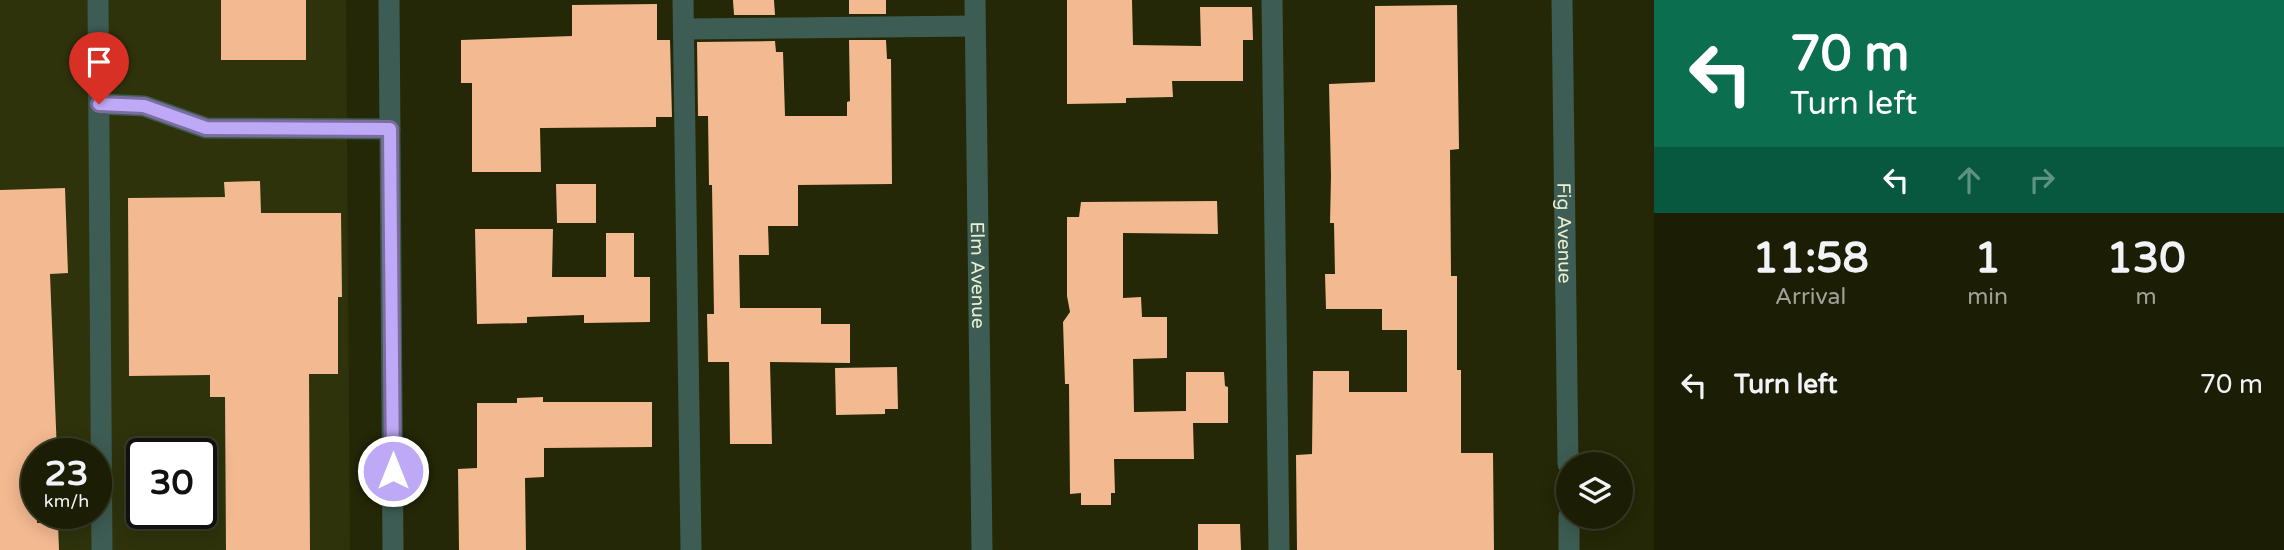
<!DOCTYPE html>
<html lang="en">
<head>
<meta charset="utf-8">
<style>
	:root { --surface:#1b1e04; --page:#24270e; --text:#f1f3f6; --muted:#a0a29a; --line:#393c26 }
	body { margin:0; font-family:"Varela Round",sans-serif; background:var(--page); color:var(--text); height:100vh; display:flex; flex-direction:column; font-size:26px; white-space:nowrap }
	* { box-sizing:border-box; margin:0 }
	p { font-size:23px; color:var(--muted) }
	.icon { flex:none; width:38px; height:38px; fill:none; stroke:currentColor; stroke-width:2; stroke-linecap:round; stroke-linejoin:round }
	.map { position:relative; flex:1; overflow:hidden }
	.panel { display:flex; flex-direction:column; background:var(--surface); width:630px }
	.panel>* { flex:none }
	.guide { background:#0b6e4f; color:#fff; overflow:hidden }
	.fabs { position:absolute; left:1556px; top:452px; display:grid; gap:14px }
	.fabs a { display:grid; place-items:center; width:77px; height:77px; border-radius:50%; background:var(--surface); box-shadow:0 4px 18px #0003,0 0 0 2px var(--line); font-size:35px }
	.speed { position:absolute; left:21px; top:438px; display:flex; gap:14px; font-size:35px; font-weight:700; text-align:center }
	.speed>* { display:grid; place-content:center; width:91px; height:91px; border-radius:50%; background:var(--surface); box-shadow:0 4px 18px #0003,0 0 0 2px var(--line); line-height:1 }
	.speed small { font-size:18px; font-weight:400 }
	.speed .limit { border:4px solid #111; border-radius:10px; background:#fff; color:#111 }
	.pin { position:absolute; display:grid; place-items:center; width:60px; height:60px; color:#fff; margin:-72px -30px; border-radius:50% 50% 50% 0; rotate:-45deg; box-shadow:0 0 7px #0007 }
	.pin .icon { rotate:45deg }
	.me { position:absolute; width:77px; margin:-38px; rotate:0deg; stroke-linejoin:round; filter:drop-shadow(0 0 5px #0008) }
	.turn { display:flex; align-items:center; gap:24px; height:147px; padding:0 21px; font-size:32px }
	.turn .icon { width:91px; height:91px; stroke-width:2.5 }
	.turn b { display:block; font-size:49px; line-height:60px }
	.lanes { display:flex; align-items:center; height:66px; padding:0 21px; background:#0003; justify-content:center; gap:35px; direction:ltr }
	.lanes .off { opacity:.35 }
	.eta { display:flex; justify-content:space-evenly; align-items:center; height:119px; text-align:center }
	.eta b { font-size:42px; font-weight:700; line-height:49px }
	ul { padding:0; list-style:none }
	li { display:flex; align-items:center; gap:21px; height:105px; padding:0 21px }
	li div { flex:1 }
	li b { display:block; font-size:26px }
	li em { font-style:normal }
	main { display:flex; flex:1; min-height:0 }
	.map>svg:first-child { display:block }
	.built { fill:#2e330c; fill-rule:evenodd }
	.building { fill:#f3b991 }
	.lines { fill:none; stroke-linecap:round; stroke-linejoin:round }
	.minor { stroke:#3d5c53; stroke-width:21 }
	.route-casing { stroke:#7b6e9f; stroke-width:18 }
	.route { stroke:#bda9f5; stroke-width:12 }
	.labels { text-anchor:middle; stroke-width:7; stroke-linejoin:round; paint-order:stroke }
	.street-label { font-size:19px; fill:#e9efcf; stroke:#242806 }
</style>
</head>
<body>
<main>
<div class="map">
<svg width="1654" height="550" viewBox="0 0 1654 550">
	<rect width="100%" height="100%" fill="#242806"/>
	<path class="built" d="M0 0H346L350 550H0ZM37 453H96V513H37ZM142 453H201V513H142Z"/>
	<g class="building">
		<rect x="221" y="0" width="85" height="60"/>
		<polygon points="733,0 774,0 775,15 734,15"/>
		<rect x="849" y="0" width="37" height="14"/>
		<polygon points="1067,0 1132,0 1133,45 1201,46 1200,7 1252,7 1253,40 1243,40 1243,81 1172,81 1173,97 1126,98 1126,103 1067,104"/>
		<polygon points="657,4 657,40 670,40 672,117 656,117 656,127 540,128 541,172 472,172 472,83 461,83 461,40 572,36 572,5"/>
		<polygon points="1457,5 1459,149 1450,150 1451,276 1457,276 1457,370 1461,370 1461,453 1493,453 1494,550 1297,550 1296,455 1312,454 1313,371 1349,371 1349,392 1407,392 1407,330 1382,330 1382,309 1326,309 1325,274 1335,274 1334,223 1330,223 1331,176 1329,84 1375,82 1375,6"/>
		<polygon points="849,40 886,40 887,59 891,59 892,184 798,185 798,226 768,226 769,255 739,255 740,308 821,308 821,324 850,324 850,363 770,362 772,444 730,444 729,362 708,362 707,314 714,314 712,185 709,185 708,116 698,116 697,42 775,41 776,52 783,52 785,116 847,116 847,102 850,101"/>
		<polygon points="260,181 261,213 341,213 342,297 338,297 338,374 309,374 310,550 226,550 225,397 210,397 210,375 129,376 128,198 225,197 224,182"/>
		<polygon points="556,184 596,184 596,223 557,223"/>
		<polygon points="65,188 68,273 50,274 57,453 37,453 37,523 58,523 59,550 0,550 0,190"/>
		<polygon points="1217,201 1218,234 1123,233 1123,298 1141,297 1142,317 1167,317 1167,358 1133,359 1134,412 1186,411 1186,372 1224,372 1225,386 1228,387 1228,423 1193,423 1194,459 1114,459 1115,493 1111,493 1111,505 1081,505 1081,493 1070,494 1069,384 1065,384 1063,322 1070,312 1067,296 1067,217 1079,217 1081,202"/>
		<polygon points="475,229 553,229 552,277 606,277 606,233 634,233 634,277 650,277 650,322 584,323 584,315 527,317 527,323 477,324"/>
		<polygon points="897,367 898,409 885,409 885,414 836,415 835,368"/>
		<polygon points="543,397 543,402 652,402 652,447 544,448 544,477 525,478 526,550 459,550 458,469 477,468 477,403 517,403 517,398"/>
		<polygon points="1198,524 1240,524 1241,550 1198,550"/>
	</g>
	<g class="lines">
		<g class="minor">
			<polyline points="98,0 102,550"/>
			<polyline points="389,0 393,550"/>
			<polyline points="683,0 691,550"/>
			<path id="s1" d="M975 0 982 550"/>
			<polyline points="1272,0 1279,550"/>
			<path id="s2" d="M1562 0 1568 464"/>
			<polyline points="684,29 975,26"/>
			<polyline points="99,104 144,106 206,128 390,129"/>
			<polyline points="1569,516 1569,550"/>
		</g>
	</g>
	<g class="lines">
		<defs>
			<polyline id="route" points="99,104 144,106 206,128 390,129 393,471"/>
		</defs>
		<use href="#route" class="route-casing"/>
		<use href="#route" class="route"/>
	</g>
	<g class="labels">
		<g class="street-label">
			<text dy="7" stroke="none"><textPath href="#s2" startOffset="233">Fig Avenue</textPath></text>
			<text dy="7" stroke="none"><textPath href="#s1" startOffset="275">Elm Avenue</textPath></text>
		</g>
	</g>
</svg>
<div class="fabs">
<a><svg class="icon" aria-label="layers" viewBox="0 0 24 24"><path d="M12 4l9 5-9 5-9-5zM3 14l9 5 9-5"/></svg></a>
</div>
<div class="speed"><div>23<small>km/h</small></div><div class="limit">30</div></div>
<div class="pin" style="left:99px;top:104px;background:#d93025"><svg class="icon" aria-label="arrive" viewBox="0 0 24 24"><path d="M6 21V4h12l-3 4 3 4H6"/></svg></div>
<svg class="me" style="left:393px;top:471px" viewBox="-20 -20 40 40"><circle r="17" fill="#bda9f5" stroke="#fff" stroke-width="3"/><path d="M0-11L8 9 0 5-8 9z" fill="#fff"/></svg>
</div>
<section class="panel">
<div class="guide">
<div class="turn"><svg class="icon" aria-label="left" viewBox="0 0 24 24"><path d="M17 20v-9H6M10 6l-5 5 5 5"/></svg><div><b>70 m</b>Turn left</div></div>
<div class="lanes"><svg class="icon" aria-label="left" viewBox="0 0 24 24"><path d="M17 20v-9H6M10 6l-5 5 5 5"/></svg><svg class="icon off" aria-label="ahead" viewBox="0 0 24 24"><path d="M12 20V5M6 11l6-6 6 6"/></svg><svg class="icon off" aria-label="right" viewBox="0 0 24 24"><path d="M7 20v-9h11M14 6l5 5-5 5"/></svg></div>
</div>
<div class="eta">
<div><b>11:58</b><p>Arrival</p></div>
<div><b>1</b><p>min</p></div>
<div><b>130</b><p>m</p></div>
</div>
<ul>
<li><svg class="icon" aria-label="left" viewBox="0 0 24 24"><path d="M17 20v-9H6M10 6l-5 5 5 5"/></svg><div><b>Turn left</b></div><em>70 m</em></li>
</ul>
</section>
</main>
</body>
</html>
